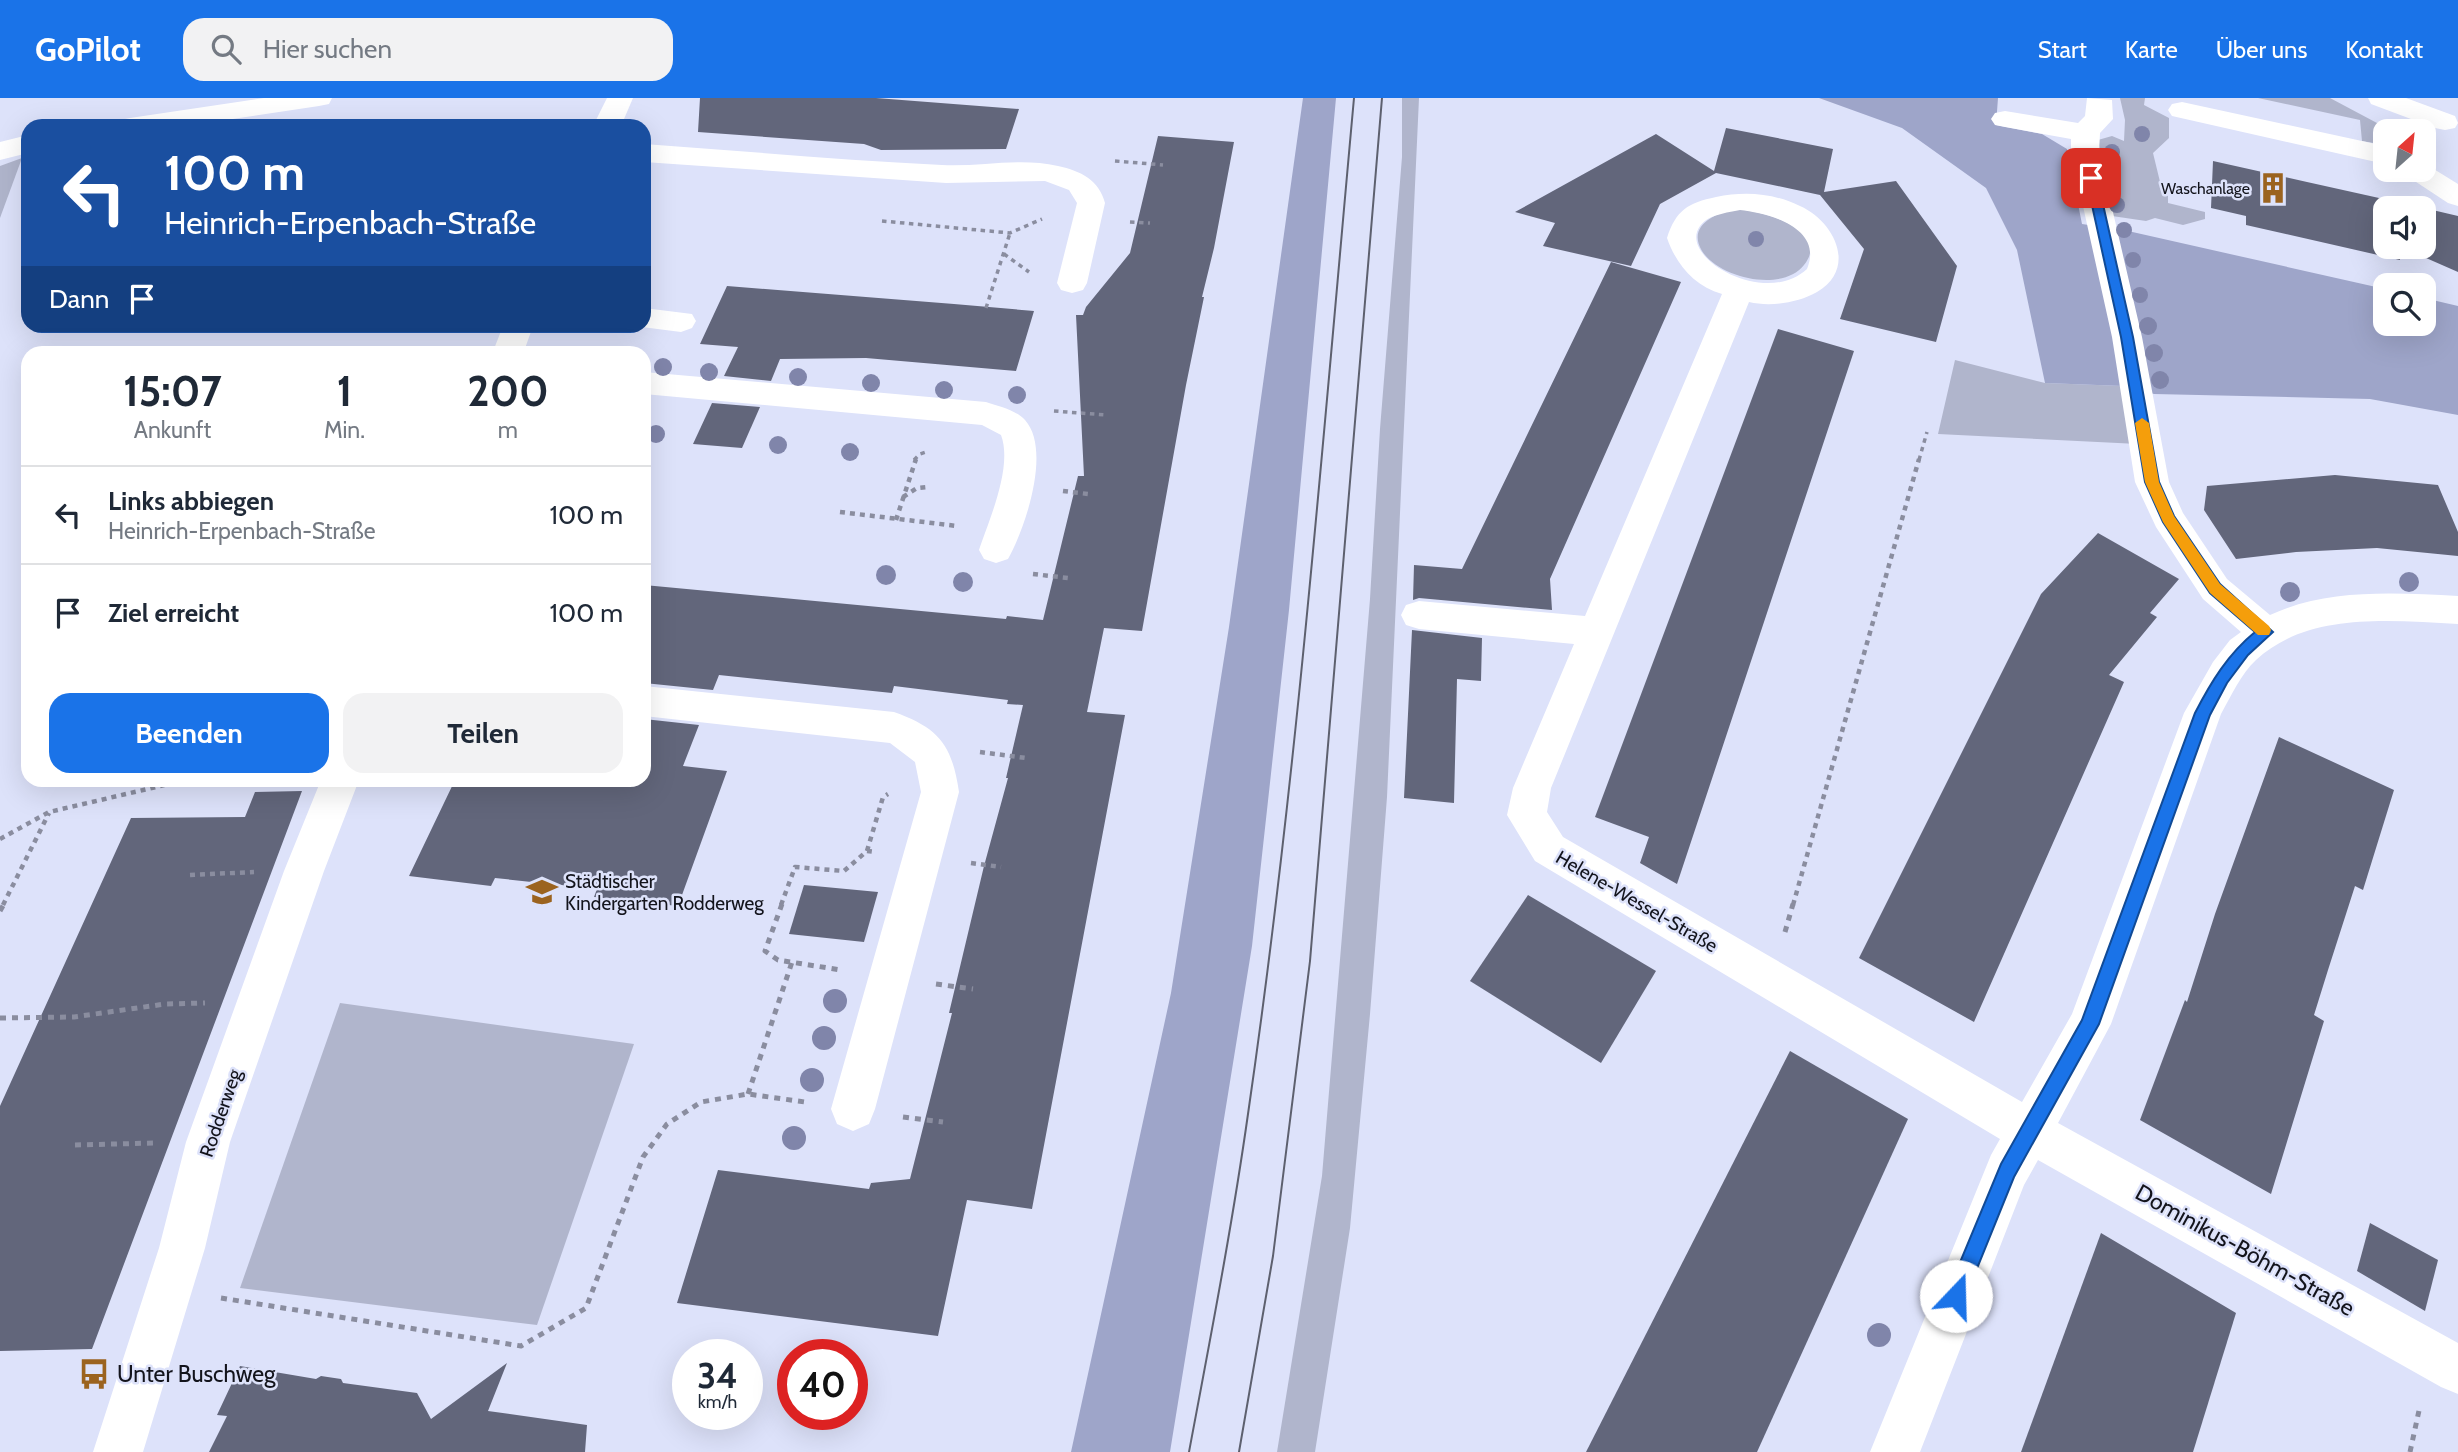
<!DOCTYPE html>
<html lang="de">
<head>
<meta charset="utf-8">
<style>
	:root { --surface:#fff; --page:#f2f2f3; --text:#1f2937; --muted:#747a83; --line:#e0e1e3; --accent:#1a73e8 }
	body { margin:0; font-family:Cabin,sans-serif; background:var(--page); color:var(--text); height:100vh; display:flex; flex-direction:column; font-size:26px; white-space:nowrap }
	* { box-sizing:border-box; margin:0 }
	p { font-size:23px; color:var(--muted) }
	.icon { flex:none; width:38px; height:38px; fill:none; stroke:currentColor; stroke-width:2; stroke-linecap:round; stroke-linejoin:round }
	.map { position:relative; flex:1; overflow:hidden }
	.drawer { position:absolute; left:21px; top:248px; width:630px; height:441px; display:flex; flex-direction:column; background:var(--surface); border-radius:21px; box-shadow:0 7px 28px #0002 }
	.drawer>* { flex:none }
	.top-card { position:absolute; left:21px; top:21px; width:630px; height:214px; border-radius:21px; box-shadow:0 7px 28px #0002; background:#1a4fa0; color:#fff; overflow:hidden }
	.needle { width:46px; rotate:27deg }
	.controls { position:absolute; left:2373px; top:21px; display:grid; gap:14px }
	.controls a { display:grid; place-items:center; width:63px; height:63px; border-radius:14px; background:var(--surface); box-shadow:0 7px 28px #0002; font-size:35px }
	.speed { position:absolute; left:672px; top:1241px; display:flex; gap:14px; font-size:35px; font-weight:700; text-align:center }
	.speed>* { display:grid; place-content:center; width:91px; height:91px; border-radius:50%; background:var(--surface); box-shadow:0 7px 28px #0002; line-height:1 }
	.speed small { font-size:18px; font-weight:400 }
	.speed .limit { border:10px solid #d22; background:#fff; color:#111 }
	.pin { position:absolute; display:grid; place-items:center; width:60px; height:60px; color:#fff; margin:-30px; border-radius:14px; box-shadow:0 4px 10px #0006 }
	.me { position:absolute; width:77px; margin:-38px; rotate:21deg; stroke-linejoin:round; filter:drop-shadow(0 0 5px #0008) }
	.turn { display:flex; align-items:center; gap:24px; height:147px; padding:0 28px; font-size:32px }
	.turn .icon { width:91px; height:91px; stroke-width:2.5 }
	.turn b { display:block; font-size:49px; line-height:60px }
	.then { display:flex; align-items:center; height:66px; padding:0 28px; background:#0003; gap:14px; font-size:26px }
	.eta { display:flex; justify-content:space-evenly; align-items:center; height:119px; text-align:center }
	.eta b { font-size:42px; font-weight:800; line-height:49px }
	.action { display:flex; gap:14px; margin-top:auto; padding:14px 28px }
	.action a { flex:1; height:80px; border-radius:21px; background:var(--accent); color:#fff; font-size:28px; font-weight:800; line-height:80px; text-align:center }
	.action a+a { background:var(--page); color:var(--text) }
	ul { padding:0; list-style:none }
	li { display:flex; align-items:center; gap:21px; height:98px; padding:0 28px; border-top:2px solid var(--line) }
	li div { flex:1 }
	li b { display:block; font-size:26px }
	li em { font-style:normal }
	header { display:flex; align-items:center; gap:42px; box-sizing:border-box; height:98px; padding:0 35px; background:var(--accent); color:#fff }
	header strong { font-size:33px }
	nav { display:flex; gap:38px; margin-inline-start:auto; font-size:24px }
	.search { width:490px; height:63px; background:var(--page); display:flex; align-items:center; gap:18px; box-sizing:border-box; padding:0 24px; border-radius:21px; color:var(--muted); font-size:26px }
	.map>svg:first-child { display:block }
	.green { fill:#b0b5cc }
	.forest { fill:#9ea5c9 }
	.building { fill:#62667b }
	.lines { fill:none; stroke-linecap:round; stroke-linejoin:round }
	.path-far2 { stroke:#8a8d9f; stroke-width:3.5; stroke-dasharray:4.5 4.5; stroke-linecap:butt }
	.path-far1 { stroke:#8a8d9f; stroke-width:4.5; stroke-dasharray:5 5; stroke-linecap:butt }
	.path { stroke:#8a8d9f; stroke-width:5; stroke-dasharray:6 6; stroke-linecap:butt }
	.minor { fill:#fff; fill-rule:evenodd }
	.tram { stroke:#5d606e; stroke-width:2 }
	.tree { fill:#8085aa }
	.route { fill:#1a73e8; stroke:#114b97; stroke-width:2 }
	.slow { fill:#f59e0b }
	.labels { text-anchor:middle; stroke-width:5; stroke-linejoin:round; paint-order:stroke }
	.far-poi-label { font-size:16px; fill:#13141c; stroke:#dde2fa; text-anchor:end }
	.poi-label { font-size:19px; fill:#13141c; stroke:#dde2fa; text-anchor:start }
	.street-label { font-size:19px; fill:#13141c; stroke:#dde2fa }
	.near-street-label { font-size:23px; fill:#13141c; stroke:#dde2fa }
	.near-poi-label { font-size:23px; fill:#13141c; stroke:#dde2fa; text-anchor:start }
</style>
</head>
<body>
<header>
<strong>GoPilot</strong>
<div class="search"><svg class="icon" aria-label="search" viewBox="0 0 24 24"><circle cx="10" cy="10" r="6"/><path d="M15 15l6 6"/></svg>Hier suchen</div>
<nav><a>Start</a><a>Karte</a><a>Über uns</a><a>Kontakt</a></nav>
</header>
<div class="map">
<svg width="2458" height="1354" viewBox="0 0 2458 1354">
	<rect width="100%" height="100%" fill="#dde2fa"/>
	<g class="green">
		<polygon points="1402,0 1419,0 1387,699 1370,916 1350,1130 1315,1354 1277,1354 1322,1078 1370,501 1380,331 1402,59"/>
		<polygon points="2120,0 2145,0 2144,7 2169,20 2169,40 2153,55 2162,92 2168,98 2168,105 2205,114 2205,121 2183,127 2155,120 2146,123 2112,118 2098,42 2112,38 2124,43 2125,22"/>
		<polygon points="2258,0 2330,0 2392,33 2385,33 2385,47 2362,43 2360,22"/>
		<polygon points="22,60 0,120 0,68"/>
		<path d="M1734 111C1757 111 1833 131 1804 167 1782 195 1719 180 1702 153 1687 128 1714 116 1734 111Z"/>
		<polygon points="1955,262 2045,285 2123,288 2138,346 1938,336"/>
		<polygon points="340,905 634,946 537,1227 240,1190"/>
	</g>
	<g class="forest">
		<polygon points="1303,0 1336,0 1289,512 1252,848 1170,1354 1071,1354 1171,895 1229,529"/>
		<polygon points="1819,0 1998,0 1996,27 2042,36 2067,51 2082,126 2128,133 2385,191 2385,226 2424,226 2424,200 2458,208 2458,317 2370,301 2154,296 2123,288 2045,285 2017,152 1986,90 1902,30"/>
	</g>
	<g class="building">
		<polygon points="700,0 876,0 1019,11 1006,51 881,52 864,46 698,34"/>
		<polygon points="1726,30 1833,51 1824,94 1896,83 1957,168 1936,244 1840,221 1864,151 1820,97 1716,75 1660,106 1631,168 1543,148 1555,125 1515,114 1656,36 1714,73"/>
		<polygon points="1158,38 1234,44 1214,150 1202,199 1204,199 1186,287 1142,533 1104,530 1087,614 1125,617 1032,1111 967,1102 938,1238 677,1205 718,1072 869,1091 871,1085 910,1081 952,915 949,915 984,768 1008,680 1006,680 1023,607 1007,606 1008,602 894,588 892,595 719,577 713,592 644,585 644,487 1006,521 1007,518 1043,522 1078,378 1084,378 1076,217 1083,217 1086,209 1130,155"/>
		<polygon points="2213,63 2307,84 2424,110 2385,110 2385,149 2399,149 2400,162 2246,127 2246,118 2211,110"/>
		<polygon points="2424,110 2458,118 2458,174 2401,149 2424,149"/>
		<polygon points="1611,164 1681,184 1550,481 1552,512 1419,500 1413,502 1414,467 1462,471"/>
		<polygon points="727,188 954,206 1034,213 1016,273 866,260 780,261 771,283 724,278 738,249 700,246"/>
		<polygon points="1778,231 1854,253 1677,786 1640,765 1649,739 1595,719"/>
		<polygon points="712,305 760,309 742,350 693,346"/>
		<polygon points="2335,377 2438,387 2458,434 2458,458 2377,450 2296,454 2236,461 2204,412 2207,388"/>
		<polygon points="2098,435 2179,481 2150,515 2157,519 2109,577 2124,584 1974,924 1859,860 2041,496"/>
		<polygon points="1412,532 1482,540 1481,583 1457,581 1454,705 1404,700"/>
		<polygon points="644,621 699,627 683,668 727,673 678,808 594,799 597,791 495,780 491,788 409,778 455,682 644,682"/>
		<polygon points="2279,639 2394,692 2363,792 2355,788 2328,872 2314,917 2324,923 2271,1096 2140,1022 2185,902 2187,904 2215,816"/>
		<polygon points="302,693 92,1251 0,1253 0,1008 131,720 245,719 255,694"/>
		<polygon points="804,787 878,794 864,844 789,836"/>
		<polygon points="1528,797 1656,873 1601,965 1470,883"/>
		<polygon points="1790,953 1908,1021 1757,1354 1586,1354"/>
		<polygon points="2370,1125 2438,1162 2425,1213 2357,1173"/>
		<polygon points="2101,1135 2236,1215 2193,1354 2021,1354"/>
		<polygon points="507,1265 488,1313 587,1327 585,1354 209,1354 227,1318 217,1317 240,1268 316,1281 321,1278 341,1281 343,1285 417,1295 431,1321"/>
	</g>
	<g class="lines">
		<g class="path-far2">
			<polyline points="1115,63 1163,67"/>
			<polyline points="882,123 1010,135 1042,121"/>
			<polyline points="1130,124 1150,125"/>
			<polyline points="1004,156 1029,174"/>
			<polyline points="986,210 1010,135"/>
			<polyline points="1054,313 1106,317"/>
			<polyline points="914,362 920,356 929,353"/>
			<polyline points="1919,362 1927,334"/>
		</g>
		<g class="path-far1">
			<polyline points="1063,393 1088,396"/>
			<polyline points="903,399 917,390 927,389"/>
			<polyline points="840,414 957,428"/>
			<polyline points="896,422 916,361"/>
			<polyline points="1033,476 1068,480"/>
			<polyline points="980,654 1026,660"/>
			<polyline points="0,741 49,714 186,682"/>
			<polyline points="867,753 883,699 888,696"/>
			<polyline points="971,765 1001,769"/>
			<polyline points="190,777 254,774"/>
			<polyline points="3,807 49,715"/>
			<polyline points="781,807 795,769 844,773 867,753 875,754"/>
			<polyline points="1793,807 1919,361"/>
		</g>
		<g class="path">
			<polyline points="782,806 765,853 778,862 841,872"/>
			<polyline points="0,813 4,806"/>
			<polyline points="1785,834 1793,806"/>
			<polyline points="936,886 973,891"/>
			<polyline points="0,920 74,919 165,906 205,905"/>
			<polyline points="748,996 792,864"/>
			<polyline points="903,1019 943,1024"/>
			<polyline points="75,1047 155,1045"/>
			<polyline points="221,1200 521,1248 586,1210 643,1059 667,1026 701,1004 748,996 805,1004"/>
			<polyline points="2410,1354 2420,1308"/>
		</g>
		<g class="minor">
			<polygon points="264,0 332,0 329,6 319,8 186,28 116,28 120,22 130,20"/>
			<polygon points="607,0 633,0 621,28 593,28"/>
			<path d="M2087 0 2112 2 2113 21 2100 35 2099 54 2142 239 2169 384 2183 415 2227 481 2270 517C2328 490 2396 495 2458 498V526C2392 523 2309 513 2256 562 2241 576 2231 598 2221 616L2111 926 2058 1025 2458 1245V1296L2441 1289 2038 1062 2024 1087 1920 1354H1870L1991 1057 2000 1041 1535 763 1507 717 1513 690 1574 546 1419 531 1406 527 1401 517 1406 507 1419 503 1585 518 1722 196C1694 188 1676 166 1667 140 1676 112 1688 105 1716 99 1745 93 1773 95 1800 108 1834 123 1858 170 1817 194 1798 205 1770 209 1749 204L1551 690 1547 714 1563 739 2022 1004 2072 916 2184 615 2213 564 2230 542 2241 534 2203 501 2156 429 2135 384 2112 239 2071 54V41L2005 29 1995 27 1991 21 1995 15 2005 13 2078 25 2085 18ZM1740 112C1769 115 1824 130 1807 171 1765 210 1677 159 1700 128 1709 116 1727 115 1740 112Z"/>
			<polygon points="2368,0 2406,0 2455,18 2458,25 2455,30 2445,32 2435,30 2371,6"/>
			<polygon points="2182,4 2385,48 2385,66 2172,18 2168,12 2172,6"/>
			<polygon points="28,37 28,55 0,62 0,44"/>
			<path d="M644 46C743 53 842 62 942 67 980 69 1020 59 1058 68 1081 73 1099 82 1105 105L1087 185 1083 192 1072 195 1061 192 1057 185 1077 105 1069 92 1045 83 946 85 644 64Z"/>
			<polygon points="2424,65 2458,86 2458,108 2448,105 2407,78 2403,72 2424,72"/>
			<polygon points="644,210 692,216 696,223 692,230 681,234 634,228 644,228"/>
			<polygon points="503,228 533,228 523,256 492,256"/>
			<path d="M644 274 986 304C998 308 1016 312 1025 322 1052 352 1025 431 1008 461L996 465 984 461 979 452C989 422 1013 369 1001 337L982 327 644 296Z"/>
			<path d="M644 588 894 614C939 630 952 647 959 694L875 1011 869 1026 853 1033 837 1026 831 1011 921 694 915 664 890 645 644 618Z"/>
			<polygon points="321,682 359,682 324,773 230,1044 205,1150 143,1354 93,1354 159,1150 186,1044 284,773"/>
		</g>
		<g class="tram">
			<path d="M1189 1354C1210 1242 1232 1129 1248 1016 1297 679 1323 339 1354 0"/>
			<polyline points="1239,1354 1273,1158 1310,863 1382,0"/>
		</g>
	</g>
	<g class="tree">
		<circle cx="2142" cy="36" r="8"/>
		<circle cx="2112" cy="54" r="8"/>
		<circle cx="2113" cy="78" r="8"/>
		<circle cx="2117" cy="107" r="8"/>
		<circle cx="2124" cy="132" r="8"/>
		<circle cx="1756" cy="141" r="8"/>
		<circle cx="2133" cy="162" r="8"/>
		<circle cx="2140" cy="197" r="8"/>
		<circle cx="2148" cy="228" r="9"/>
		<circle cx="2154" cy="255" r="9"/>
		<circle cx="663" cy="269" r="9"/>
		<circle cx="709" cy="274" r="9"/>
		<circle cx="798" cy="279" r="9"/>
		<circle cx="2160" cy="282" r="9"/>
		<circle cx="871" cy="285" r="9"/>
		<circle cx="944" cy="292" r="9"/>
		<circle cx="1017" cy="297" r="9"/>
		<circle cx="656" cy="336" r="9"/>
		<circle cx="778" cy="347" r="9"/>
		<circle cx="850" cy="354" r="9"/>
		<circle cx="886" cy="477" r="10"/>
		<circle cx="963" cy="484" r="10"/>
		<circle cx="2409" cy="484" r="10"/>
		<circle cx="2290" cy="494" r="10"/>
		<circle cx="835" cy="903" r="12"/>
		<circle cx="824" cy="940" r="12"/>
		<circle cx="812" cy="982" r="12"/>
		<circle cx="794" cy="1040" r="12"/>
		<circle cx="1879" cy="1237" r="12"/>
	</g>
	<path class="route" d="M2091 77 2097 80 2133 239 2159 384 2174 418 2220 486 2273 534 2248 557 2227 585 2210 617 2099 926 2014 1079 1963 1205 1956 1208 1949 1205 1946 1198 2001 1066 2082 922 2195 615C2211 584 2228 556 2255 534L2210 495 2163 424 2145 384 2121 239 2086 80Z"/>
	<polygon class="slow" points="2142,320 2149,325 2159,384 2174,418 2220,486 2269,528 2271,532 2269,537 2258,537 2210,495 2163,424 2145,384 2135,325"/>
	<defs>
		<symbol id="building-bare" viewBox="-9 -9 18 18"><path d="M-4-6H4V6H1V3H-1V6H-4ZM-2.5-4.3h1.7v1.8h-1.7ZM.8-4.3h1.7v1.8H.8ZM-2.5-1h1.7V.8h-1.7ZM.8-1h1.7V.8H.8Z" fill="#9b631f" stroke="#dde2fa" stroke-width="2.5" paint-order="stroke"/></symbol>
		<symbol id="school-bare" viewBox="-9 -9 18 18"><path d="M0-5L7-2L0 1L-7-2ZM-4 1L0 2.5L4 1V4Q0 6-4 4Z" fill="#9b631f" stroke="#dde2fa" stroke-width="2.5" paint-order="stroke"/></symbol>
		<symbol id="bus-bare" viewBox="-9 -9 18 18"><path d="M-5-6H5V4H4V6H2V4H-2V6H-4V4H-5ZM-3.5-4V0h7V-4ZM-3.5 1.2v1.5H-2V1.2ZM2 1.2v1.5H3.5V1.2Z" fill="#9b631f" stroke="#dde2fa" stroke-width="2.5" paint-order="stroke"/></symbol>
	</defs>
	<g fill-rule="evenodd">
		<use href="#building-bare" x="2251" y="68" width="44" height="44"/>
		<use href="#school-bare" x="520" y="772" width="44" height="44"/>
		<use href="#bus-bare" x="72" y="1254" width="44" height="44"/>
	</g>
	<g class="labels">
		<g class="far-poi-label">
			<text x="2250" y="96">Waschanlage</text>
		</g>
		<g class="poi-label">
			<text x="565" y="790">Städtischer<tspan x="565" dy="22">Kindergarten Rodderweg</tspan></text>
		</g>
		<g class="street-label">
			<text transform="translate(1637 803) rotate(30)" y="7">Helene-Wessel-Straße</text>
			<text transform="translate(220 1015) rotate(-71)" y="7">Rodderweg</text>
		</g>
		<g class="near-street-label">
			<text transform="translate(2245 1152) rotate(29)" y="8">Dominikus-Böhm-Straße</text>
		</g>
		<g class="near-poi-label">
			<text x="117" y="1284">Unter Buschweg</text>
		</g>
	</g>
</svg>
<div class="controls">
<a><svg class="needle" viewBox="-14 -14 28 28"><path d="M0-13l5 13h-10z" fill="#e53935"/><path d="M0 13l5-13h-10z" fill="#747a83"/></svg></a>
<a><svg class="icon" aria-label="sound" viewBox="0 0 24 24"><path d="M4 9h4l5-4v14l-5-4H4zM17 9q2 3 0 6"/></svg></a>
<a><svg class="icon" aria-label="search" viewBox="0 0 24 24"><circle cx="10" cy="10" r="6"/><path d="M15 15l6 6"/></svg></a>
</div>
<div class="speed"><div>34<small>km/h</small></div><div class="limit">40</div></div>
<div class="pin" style="left:2091px;top:80px;background:#d93025"><svg class="icon" aria-label="arrive" viewBox="0 0 24 24"><path d="M6 21V4h12l-3 4 3 4H6"/></svg></div>
<svg class="me" style="left:1956px;top:1198px" viewBox="-20 -20 40 40"><circle r="19" fill="#fff"/><path d="M0-13L10 11 0 6-10 11z" fill="#1a73e8"/></svg>
<div class="top-card">
<div class="turn"><svg class="icon" aria-label="left" viewBox="0 0 24 24"><path d="M17 20v-9H6M10 6l-5 5 5 5"/></svg><div><b>100 m</b>Heinrich-Erpenbach-Straße</div></div>
<div class="then">Dann<svg class="icon" aria-label="arrive" viewBox="0 0 24 24"><path d="M6 21V4h12l-3 4 3 4H6"/></svg></div>
</div>
<section class="drawer">
<div class="eta">
<div><b>15:07</b><p>Ankunft</p></div>
<div><b>1</b><p>Min.</p></div>
<div><b>200</b><p>m</p></div>
</div>
<ul>
<li><svg class="icon" aria-label="left" viewBox="0 0 24 24"><path d="M17 20v-9H6M10 6l-5 5 5 5"/></svg><div><b>Links abbiegen</b><p>Heinrich-Erpenbach-Straße</p></div><em>100 m</em></li>
<li><svg class="icon" aria-label="arrive" viewBox="0 0 24 24"><path d="M6 21V4h12l-3 4 3 4H6"/></svg><div><b>Ziel erreicht</b></div><em>100 m</em></li>
</ul>
<div class="action"><a>Beenden</a><a>Teilen</a></div>
</section>
</div>
</body>
</html>
